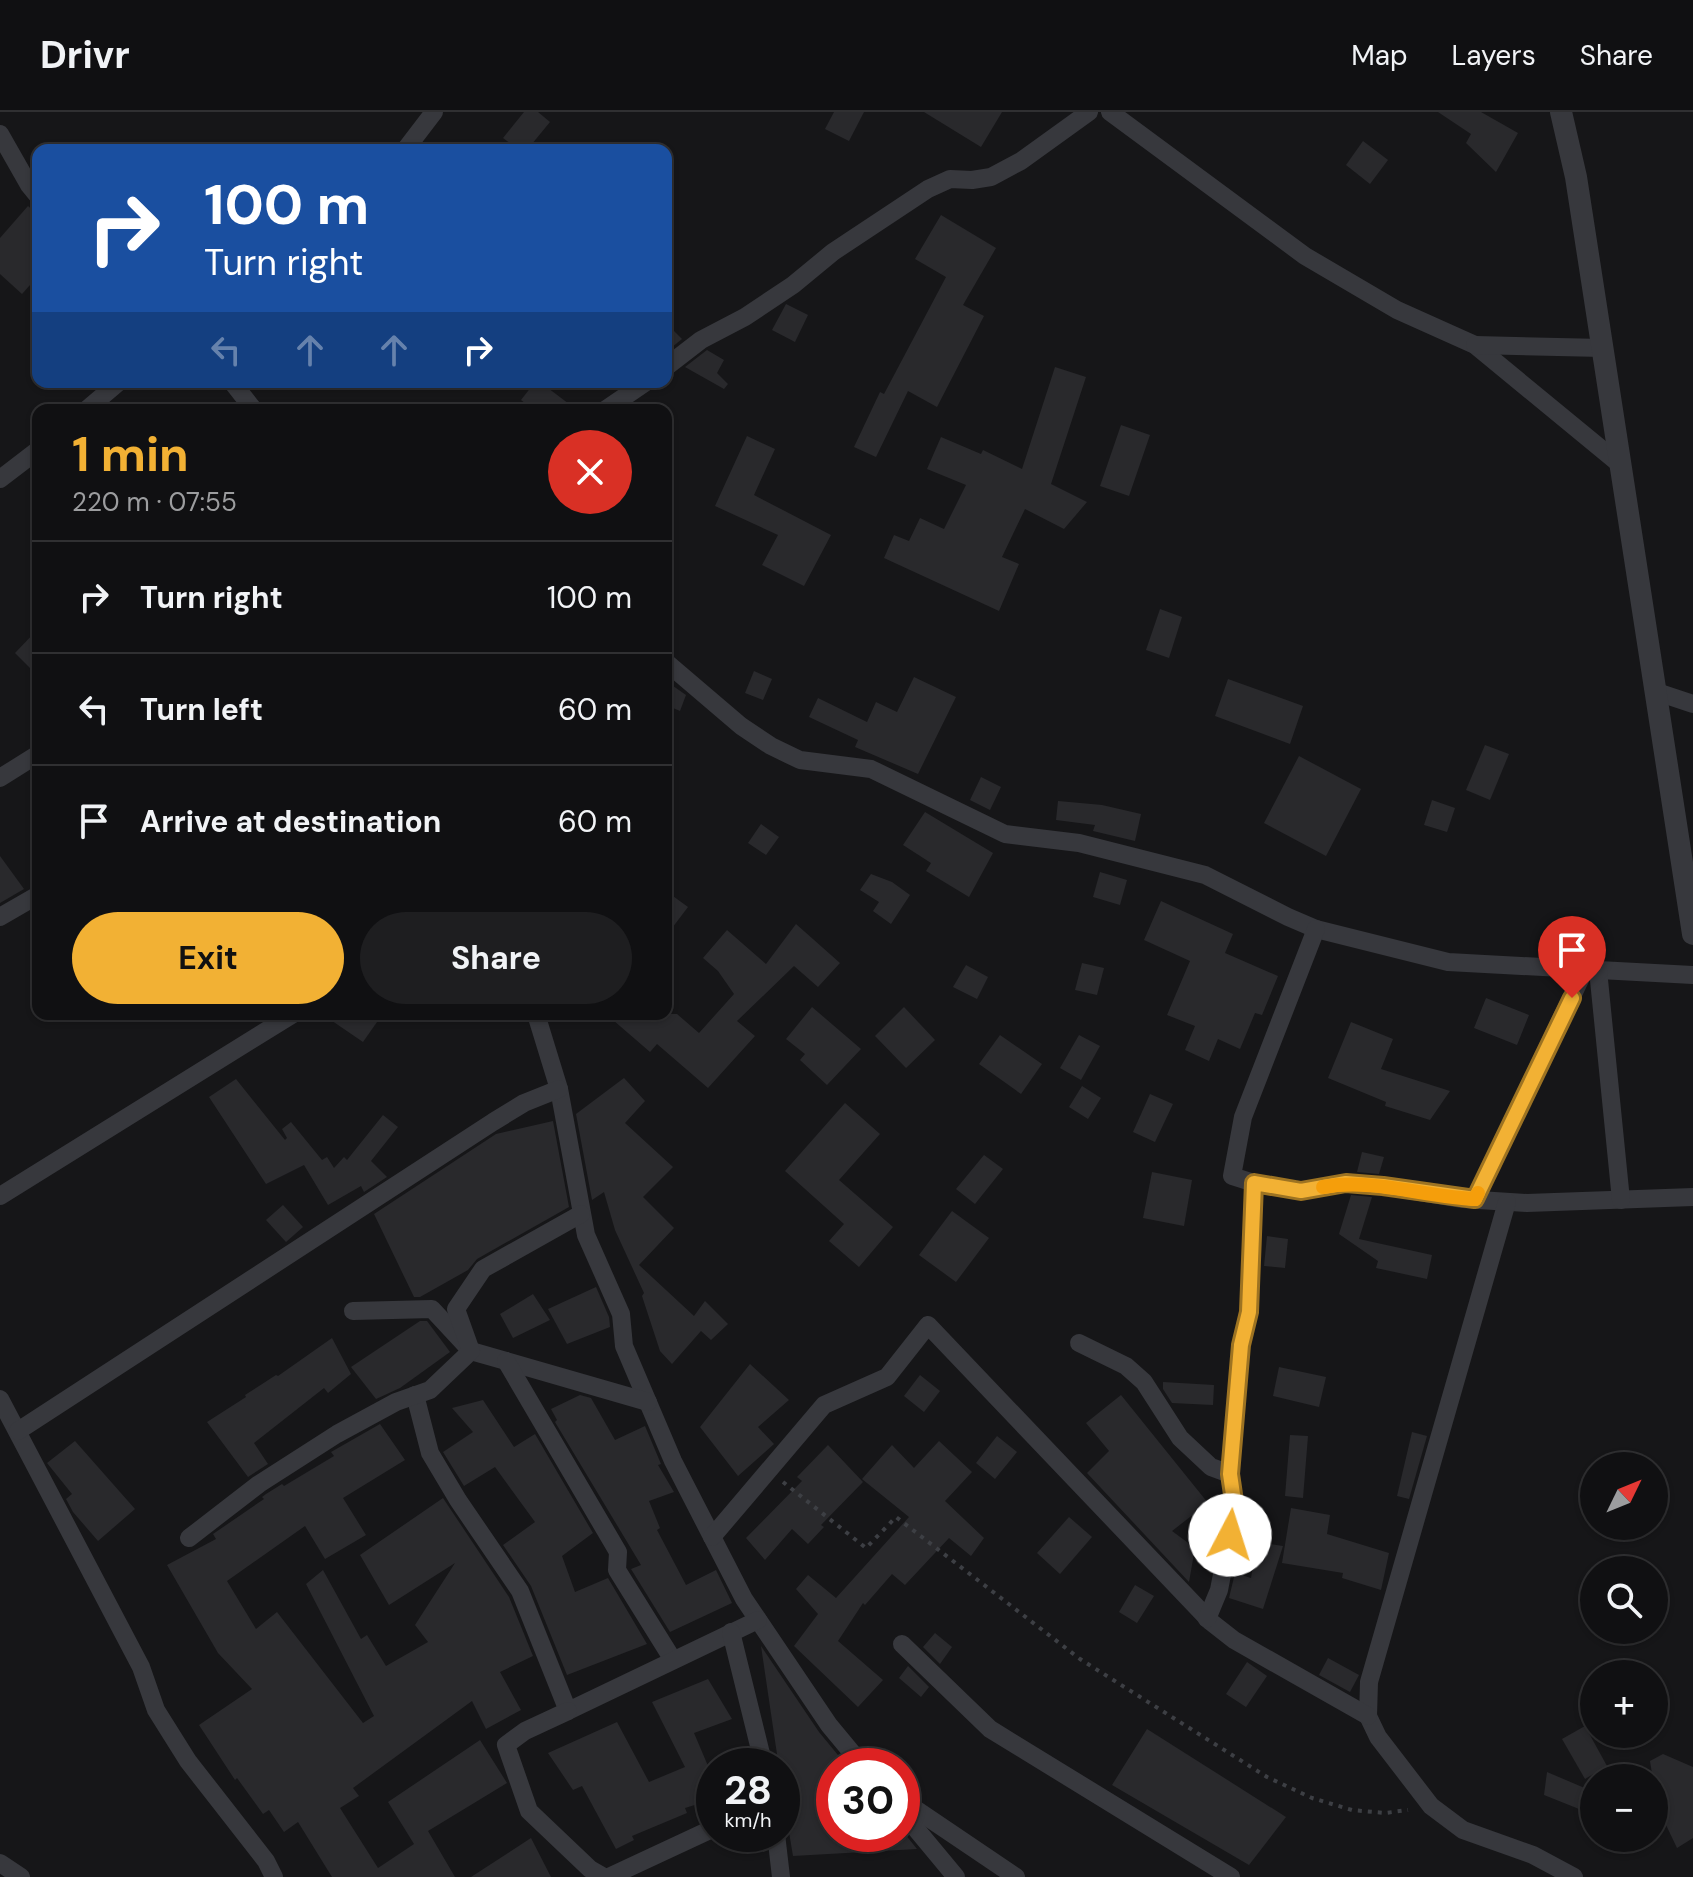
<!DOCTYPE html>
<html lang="en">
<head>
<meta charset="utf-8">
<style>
	:root { --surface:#101012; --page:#1e1e20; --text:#f1f3f6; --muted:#9c9d9f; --line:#303032; --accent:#f2b134 }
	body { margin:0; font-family:"DM Sans",sans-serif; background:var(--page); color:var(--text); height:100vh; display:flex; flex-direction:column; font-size:30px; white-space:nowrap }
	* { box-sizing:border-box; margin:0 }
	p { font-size:26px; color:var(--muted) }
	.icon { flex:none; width:44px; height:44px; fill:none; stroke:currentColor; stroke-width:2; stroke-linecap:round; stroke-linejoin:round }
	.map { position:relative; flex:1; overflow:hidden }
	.sheet { position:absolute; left:32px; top:292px; width:640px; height:616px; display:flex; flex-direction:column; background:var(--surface); border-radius:16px; box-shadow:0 2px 6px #0004,0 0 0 2px var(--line) }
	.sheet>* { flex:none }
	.guide { position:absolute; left:32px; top:32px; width:640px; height:244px; border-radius:16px; box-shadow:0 2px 6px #0004,0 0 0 2px var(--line); background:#1a4fa0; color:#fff; overflow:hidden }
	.needle { width:52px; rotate:47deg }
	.buttons { position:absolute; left:1580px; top:1340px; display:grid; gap:16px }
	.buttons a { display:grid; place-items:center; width:88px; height:88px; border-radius:50%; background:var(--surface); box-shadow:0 2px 6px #0004,0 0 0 2px var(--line); font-size:40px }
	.speed { position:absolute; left:696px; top:1636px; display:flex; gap:16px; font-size:40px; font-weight:700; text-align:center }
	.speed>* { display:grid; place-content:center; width:104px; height:104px; border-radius:50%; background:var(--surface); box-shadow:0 2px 6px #0004,0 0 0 2px var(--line); line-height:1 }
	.speed small { font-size:20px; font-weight:400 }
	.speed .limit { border:12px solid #d22; background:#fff; color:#111 }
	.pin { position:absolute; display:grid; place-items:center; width:68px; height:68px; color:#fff; margin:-82px -34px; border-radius:50% 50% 50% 0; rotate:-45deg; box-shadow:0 0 8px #0007 }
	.pin .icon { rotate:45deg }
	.me { position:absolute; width:88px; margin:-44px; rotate:5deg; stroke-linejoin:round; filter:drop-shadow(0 0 6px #0008) }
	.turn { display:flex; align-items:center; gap:28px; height:168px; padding:0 40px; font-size:36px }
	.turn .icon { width:104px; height:104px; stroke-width:2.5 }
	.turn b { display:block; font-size:56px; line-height:68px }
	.lanes { display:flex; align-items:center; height:76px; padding:0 40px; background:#0003; justify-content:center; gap:40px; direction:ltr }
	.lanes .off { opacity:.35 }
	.round { display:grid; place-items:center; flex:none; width:84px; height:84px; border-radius:42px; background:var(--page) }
	.headline { display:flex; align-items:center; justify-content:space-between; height:136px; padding:0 40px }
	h1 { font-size:48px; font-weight:700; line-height:60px; color:var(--accent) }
	.primary-button { display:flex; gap:16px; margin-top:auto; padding:16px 40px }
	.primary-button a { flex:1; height:92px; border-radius:48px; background:var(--accent); color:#111; font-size:32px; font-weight:700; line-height:92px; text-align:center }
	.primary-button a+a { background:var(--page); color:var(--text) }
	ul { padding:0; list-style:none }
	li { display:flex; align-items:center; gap:24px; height:112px; padding:0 40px; border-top:2px solid var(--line) }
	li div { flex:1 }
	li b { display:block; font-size:30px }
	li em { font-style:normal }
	header { display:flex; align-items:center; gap:48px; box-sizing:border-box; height:112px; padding:0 40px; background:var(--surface); border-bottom:2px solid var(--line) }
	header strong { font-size:38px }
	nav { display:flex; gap:44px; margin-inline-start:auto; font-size:28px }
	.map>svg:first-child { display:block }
	.building { fill:#29292c }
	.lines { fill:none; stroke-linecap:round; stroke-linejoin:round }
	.path { stroke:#3d3f44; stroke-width:4; stroke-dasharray:4 6; stroke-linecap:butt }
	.minor { stroke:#37383d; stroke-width:18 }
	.tertiary { stroke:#37383d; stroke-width:22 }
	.route-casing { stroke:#9d7322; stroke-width:20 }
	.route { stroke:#f2b134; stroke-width:14 }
	.slow { stroke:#f59e0b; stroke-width:14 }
</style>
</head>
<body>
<header>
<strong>Drivr</strong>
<nav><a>Map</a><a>Layers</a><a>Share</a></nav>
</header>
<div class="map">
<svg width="1693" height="1765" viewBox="0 0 1693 1765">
	<rect width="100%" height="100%" fill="#161618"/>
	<g class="building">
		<polygon points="524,0 538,0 550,10 527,38 519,38 503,26"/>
		<polygon points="834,0 864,0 849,29 825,17"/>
		<polygon points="924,0 1002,0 981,35"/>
		<polygon points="1438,0 1481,0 1518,21 1496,60 1466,31 1471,22"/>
		<polygon points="1363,29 1388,48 1370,72 1346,53"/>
		<polygon points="28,94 38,103 38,164 22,182 0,162 0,126"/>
		<polygon points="941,103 996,136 963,193 984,204 937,295 908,279 876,345 854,335 880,280 884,282 946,165 915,147"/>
		<polygon points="786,192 808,203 795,230 772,218"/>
		<polygon points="666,211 682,227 666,240"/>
		<polygon points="707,238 724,248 717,261 728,272 724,277 685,255"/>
		<polygon points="1055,255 1086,265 1051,372 1087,390 1064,417 1025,397 1002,445 1019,452 999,499 884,446 894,423 909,429 920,406 944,417 966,373 927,357 941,325 981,342 983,338 1022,357"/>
		<polygon points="535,270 540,270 577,298 534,298 521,288"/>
		<polygon points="1121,313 1150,323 1129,384 1100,374"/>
		<polygon points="747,324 775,337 754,383 831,423 804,474 762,453 778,423 715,394"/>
		<polygon points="1160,497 1182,505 1169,546 1146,538"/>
		<polygon points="38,517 38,564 15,541"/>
		<polygon points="754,559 772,567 763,588 745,581"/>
		<polygon points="914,565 956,585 918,662 855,635 858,628 809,605 818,586 867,610 876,590 897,600"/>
		<polygon points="1228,567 1303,594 1290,632 1215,604"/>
		<polygon points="666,569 686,583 680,599 666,593"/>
		<polygon points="1485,633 1509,642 1490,688 1466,678"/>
		<polygon points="1299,644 1361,677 1326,744 1264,711"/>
		<polygon points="981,665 1001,675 990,698 970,688"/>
		<polygon points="1432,688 1455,696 1447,720 1424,713"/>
		<polygon points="1058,689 1102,693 1141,702 1135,729 1093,719 1095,713 1056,708"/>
		<polygon points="925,700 993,741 969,785 926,759 931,751 903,733"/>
		<polygon points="761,712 779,725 766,743 748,731"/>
		<polygon points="0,744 24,777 0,791"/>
		<polygon points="1100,760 1127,768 1120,793 1093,785"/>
		<polygon points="871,762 892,770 910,783 891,812 873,799 879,790 860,778"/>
		<polygon points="666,779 688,795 666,824"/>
		<polygon points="1161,789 1233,822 1225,841 1278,864 1262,903 1255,901 1240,937 1218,927 1209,949 1185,938 1195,914 1167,903 1190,849 1144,828"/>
		<polygon points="796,812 840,851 818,875 794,854 737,909 755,924 708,976 657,932 650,940 606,902 677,902 699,921 734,882 718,859 703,846 727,818 766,852"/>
		<polygon points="1082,851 1104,856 1097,883 1075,878"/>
		<polygon points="966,853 988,865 977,887 953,875"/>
		<polygon points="1486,886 1529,903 1517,933 1474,916"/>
		<polygon points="812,895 861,937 827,973 800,948 805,942 786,927"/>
		<polygon points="904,895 935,928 906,956 875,924"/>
		<polygon points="322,902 365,902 377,910 363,930"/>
		<polygon points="1351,910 1393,927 1381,957 1450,979 1430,1008 1385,994 1386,990 1328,966"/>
		<polygon points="1000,923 1042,952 1021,982 979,952"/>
		<polygon points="1079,923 1100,934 1081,968 1060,956"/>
		<polygon points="624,966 645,989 625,1011 673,1055 643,1085 674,1116 639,1153 694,1204 705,1189 728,1212 711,1228 701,1219 672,1252 660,1239 642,1184 644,1181 615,1118 604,1080 592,1088 576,1002"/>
		<polygon points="236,967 285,1028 287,1026 282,1017 291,1010 322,1048 327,1045 334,1056 344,1045 347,1048 383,1003 398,1015 371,1049 387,1065 364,1080 361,1074 328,1093 304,1053 266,1072 209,985"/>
		<polygon points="1082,974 1101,986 1088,1007 1069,995"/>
		<polygon points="1150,982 1173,992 1155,1030 1133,1020"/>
		<polygon points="845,991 880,1022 839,1068 893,1115 859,1155 829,1129 844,1112 785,1059"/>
		<polygon points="553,1009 569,1095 477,1147 468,1158 420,1185 414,1185 374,1102 496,1022"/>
		<polygon points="1362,1040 1384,1045 1379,1062 1357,1060"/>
		<polygon points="984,1043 1003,1057 975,1092 956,1077"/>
		<polygon points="1152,1060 1192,1068 1184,1114 1143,1106"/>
		<polygon points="1351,1083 1372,1085 1359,1127 1432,1143 1427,1167 1376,1156 1378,1149 1339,1122"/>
		<polygon points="283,1093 303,1115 286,1130 266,1108"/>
		<polygon points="952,1099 989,1126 956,1170 919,1143"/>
		<polygon points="1267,1124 1288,1127 1285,1156 1264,1154"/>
		<polygon points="596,1175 609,1205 610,1215 567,1232 548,1197"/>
		<polygon points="533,1182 550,1208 513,1226 500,1202"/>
		<polygon points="420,1209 427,1209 450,1240 400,1276 376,1287 351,1255"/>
		<polygon points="332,1226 351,1262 328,1281 324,1276 254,1331 268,1352 248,1365 207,1310 246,1285 245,1283 276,1263 278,1264"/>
		<polygon points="750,1252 789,1288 758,1315 774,1332 738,1364 700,1315"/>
		<polygon points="1279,1255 1326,1265 1319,1295 1273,1284"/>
		<polygon points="920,1263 940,1279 924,1300 904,1284"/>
		<polygon points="1163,1270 1214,1273 1213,1293 1172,1291 1163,1277"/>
		<polygon points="580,1283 591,1286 615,1328 645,1314 661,1352 658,1353 674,1380 649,1389 660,1416 657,1418 686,1473 716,1458 732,1491 670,1520 631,1457 641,1453 555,1310 557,1308 551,1297"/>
		<polygon points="1121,1283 1208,1391 1172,1419 1195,1436 1189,1470 1087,1361 1109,1339 1086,1311"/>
		<polygon points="483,1288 514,1335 535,1322 593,1421 562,1444 575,1480 608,1466 647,1532 567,1563 531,1474 503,1433 535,1410 495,1355 464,1374 443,1340 473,1320 452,1296"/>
		<polygon points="380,1312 405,1348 343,1386 366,1423 325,1447 305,1414 227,1469 256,1517 277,1500 363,1611 374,1604 306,1472 323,1458 361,1527 367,1523 386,1554 428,1530 415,1513 455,1451 389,1493 360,1443 443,1386 509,1485 533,1544 500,1560 521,1598 486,1617 472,1589 353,1676 359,1684 340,1696 378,1756 414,1732 388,1690 480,1628 507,1671 428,1719 455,1765 332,1765 298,1710 284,1720 269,1698 263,1702 237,1666 235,1668 199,1613 252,1577 218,1541 167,1453 216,1427 213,1422 264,1387 262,1385 266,1382 282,1372 284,1374 334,1344 331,1340"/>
		<polygon points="1412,1320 1427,1324 1409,1387 1397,1384"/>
		<polygon points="1290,1323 1308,1324 1303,1386 1285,1384"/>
		<polygon points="997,1324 1017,1340 995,1367 976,1351"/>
		<polygon points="75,1329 135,1397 98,1429 73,1400 66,1387 72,1382 47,1351"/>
		<polygon points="939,1329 972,1360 945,1389 984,1426 971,1444 949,1426 905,1473 892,1462 865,1493 863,1491 838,1529 883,1568 858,1595 794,1534 818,1502 796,1477 808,1463 836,1486 909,1405 862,1367 892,1333 914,1356"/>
		<polygon points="828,1333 863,1370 821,1413 824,1415 808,1432 792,1417 765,1448 746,1426 802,1369 797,1365"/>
		<polygon points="1291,1396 1330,1403 1327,1422 1389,1441 1381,1478 1342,1466 1343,1461 1282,1451"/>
		<polygon points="1069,1405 1092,1425 1060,1462 1037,1441"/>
		<polygon points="1257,1430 1283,1434 1263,1497 1229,1486 1235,1461 1251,1466"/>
		<polygon points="1135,1473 1154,1484 1137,1511 1119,1500"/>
		<polygon points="935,1521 952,1535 940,1552 923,1535"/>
		<polygon points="761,1534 819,1620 847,1654 834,1654 834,1722 905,1722 917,1737 793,1744 782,1678 782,1648 778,1649"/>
		<polygon points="1328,1546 1359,1563 1350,1580 1319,1563"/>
		<polygon points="1247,1550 1267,1564 1246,1595 1226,1582"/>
		<polygon points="908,1554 929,1575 921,1585 899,1566"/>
		<polygon points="708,1567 732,1607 694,1621 714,1668 714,1687 685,1696 687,1701 632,1724 634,1728 616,1737 582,1674 573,1678 548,1641 617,1610 649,1670 685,1655 652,1590"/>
		<polygon points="1585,1614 1607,1654 1585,1667 1562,1627"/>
		<polygon points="1147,1617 1286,1705 1249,1753 1112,1673"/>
		<polygon points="1663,1642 1693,1655 1693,1726 1677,1736 1657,1694 1650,1649"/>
		<polygon points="1547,1660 1587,1677 1579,1697 1544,1683"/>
		<polygon points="531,1726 551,1765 471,1765"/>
	</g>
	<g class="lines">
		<polyline class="path" points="783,1370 866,1436 896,1405 1080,1547 1267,1665 1312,1686 1352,1698 1385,1701 1408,1698"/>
		<g class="minor">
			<polyline points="1110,0 1305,144 1397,198 1475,233 1622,354"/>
			<polyline points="0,22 29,73 38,84"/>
			<polyline points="405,38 434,0"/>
			<polyline points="1475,233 1603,236"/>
			<polyline points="666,255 701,228 745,205 793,173 833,140 928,77 950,67 972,68 991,65 1021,49 1089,0"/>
			<polyline points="232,270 254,298"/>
			<polyline points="86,298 119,270"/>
			<polyline points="605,298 646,270"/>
			<polyline points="0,367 38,338"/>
			<polyline points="666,550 741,614 771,634 800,648 871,657 1005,722 1079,731 1205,763 1288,805 1316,817 1448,850 1693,863"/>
			<polyline points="1657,580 1693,592"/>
			<polyline points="0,666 38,642"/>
			<polyline points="0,805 38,783"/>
			<polyline points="1316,817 1243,1005 1232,1064 1254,1071 1301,1079 1346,1071 1383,1074 1463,1087 1527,1091 1693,1085"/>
			<polyline points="1598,858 1621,1088"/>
			<polyline points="536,902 559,977 586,1123 621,1202 624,1234 673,1349 744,1487 829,1613 863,1654"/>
			<polyline points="0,1084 293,902"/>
			<polyline points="1475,1087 1585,857"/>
			<polyline points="1507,1090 1369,1570 1368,1604 1378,1625 1431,1694 1463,1718 1533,1743 1574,1765"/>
			<polyline points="353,1199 432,1197 471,1239 648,1290"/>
			<polyline points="1079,1231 1126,1254 1144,1270 1180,1326 1211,1355 1230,1362"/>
			<polyline points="506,1249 618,1440 617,1458 673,1548"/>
			<polyline points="415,1283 430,1341 458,1388 520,1479 568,1599 758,1508"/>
			<polyline points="0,1287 141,1555 156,1598 188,1649 266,1749 274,1765"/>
			<polyline points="18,1319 493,1010 524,991 559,977"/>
			<polyline points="712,1425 824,1293 887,1265 928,1213 1211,1510 1234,1528 1368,1604"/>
			<polyline points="189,1426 259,1372 337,1322 396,1290 430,1278 471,1239 456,1197 483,1157 581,1102"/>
			<polyline points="1207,1507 1219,1478 1235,1396 1230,1362 1241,1233 1249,1200 1254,1071"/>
			<polyline points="731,1520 764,1654"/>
			<polyline points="902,1532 990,1617 1231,1765"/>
			<polyline points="568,1599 525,1619 506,1633 529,1699 590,1757 604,1765"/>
			<polyline points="902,1688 1016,1765"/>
			<polyline points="902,1700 956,1765"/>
			<polyline points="776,1722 781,1765"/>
			<polyline points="0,1751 21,1765"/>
			<polyline points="609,1765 714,1716"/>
		</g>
		<polyline class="tertiary" points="1561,0 1576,65 1693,822"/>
	</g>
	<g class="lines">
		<defs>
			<polyline id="route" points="1230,1423 1235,1396 1230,1362 1241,1233 1249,1200 1254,1071 1301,1079 1346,1071 1383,1074 1475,1087 1572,886"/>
		</defs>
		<use href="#route" class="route-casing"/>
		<use href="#route" class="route"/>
		<path class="slow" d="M1323 1075C1375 1066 1424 1085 1475 1087L1478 1081"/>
	</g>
</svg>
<div class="buttons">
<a><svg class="needle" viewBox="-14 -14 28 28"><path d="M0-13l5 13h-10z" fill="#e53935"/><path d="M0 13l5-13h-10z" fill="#9c9d9f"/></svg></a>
<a><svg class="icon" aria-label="search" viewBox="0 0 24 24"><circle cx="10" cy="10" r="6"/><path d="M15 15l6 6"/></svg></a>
<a>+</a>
<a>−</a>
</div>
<div class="speed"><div>28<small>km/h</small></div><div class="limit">30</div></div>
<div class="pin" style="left:1572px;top:886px;background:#d93025"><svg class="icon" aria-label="arrive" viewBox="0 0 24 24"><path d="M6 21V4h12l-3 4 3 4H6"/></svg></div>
<svg class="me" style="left:1230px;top:1423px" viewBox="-20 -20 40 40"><circle r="19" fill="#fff"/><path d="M0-13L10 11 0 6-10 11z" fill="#f2b134"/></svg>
<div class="guide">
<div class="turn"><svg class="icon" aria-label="right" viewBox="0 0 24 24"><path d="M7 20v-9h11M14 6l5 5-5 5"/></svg><div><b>100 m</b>Turn right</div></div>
<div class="lanes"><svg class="icon off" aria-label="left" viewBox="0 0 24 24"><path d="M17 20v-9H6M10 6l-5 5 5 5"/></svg><svg class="icon off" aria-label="ahead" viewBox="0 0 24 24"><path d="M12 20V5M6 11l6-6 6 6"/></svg><svg class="icon off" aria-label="ahead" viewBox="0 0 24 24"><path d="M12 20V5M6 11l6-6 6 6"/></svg><svg class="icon" aria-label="right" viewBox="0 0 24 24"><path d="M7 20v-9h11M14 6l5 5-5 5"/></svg></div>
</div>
<section class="sheet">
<div class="headline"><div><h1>1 min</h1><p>220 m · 07:55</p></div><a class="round" style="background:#d93025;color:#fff"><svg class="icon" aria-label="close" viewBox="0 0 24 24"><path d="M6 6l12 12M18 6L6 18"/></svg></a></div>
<ul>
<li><svg class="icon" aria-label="right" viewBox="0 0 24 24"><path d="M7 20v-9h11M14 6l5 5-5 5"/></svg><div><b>Turn right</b></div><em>100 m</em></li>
<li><svg class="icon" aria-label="left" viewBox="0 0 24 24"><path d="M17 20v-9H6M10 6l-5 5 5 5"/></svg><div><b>Turn left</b></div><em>60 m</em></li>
<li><svg class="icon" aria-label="arrive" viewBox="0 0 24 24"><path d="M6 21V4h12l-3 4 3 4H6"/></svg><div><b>Arrive at destination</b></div><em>60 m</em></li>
</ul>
<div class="primary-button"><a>Exit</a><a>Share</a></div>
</section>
</div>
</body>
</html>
